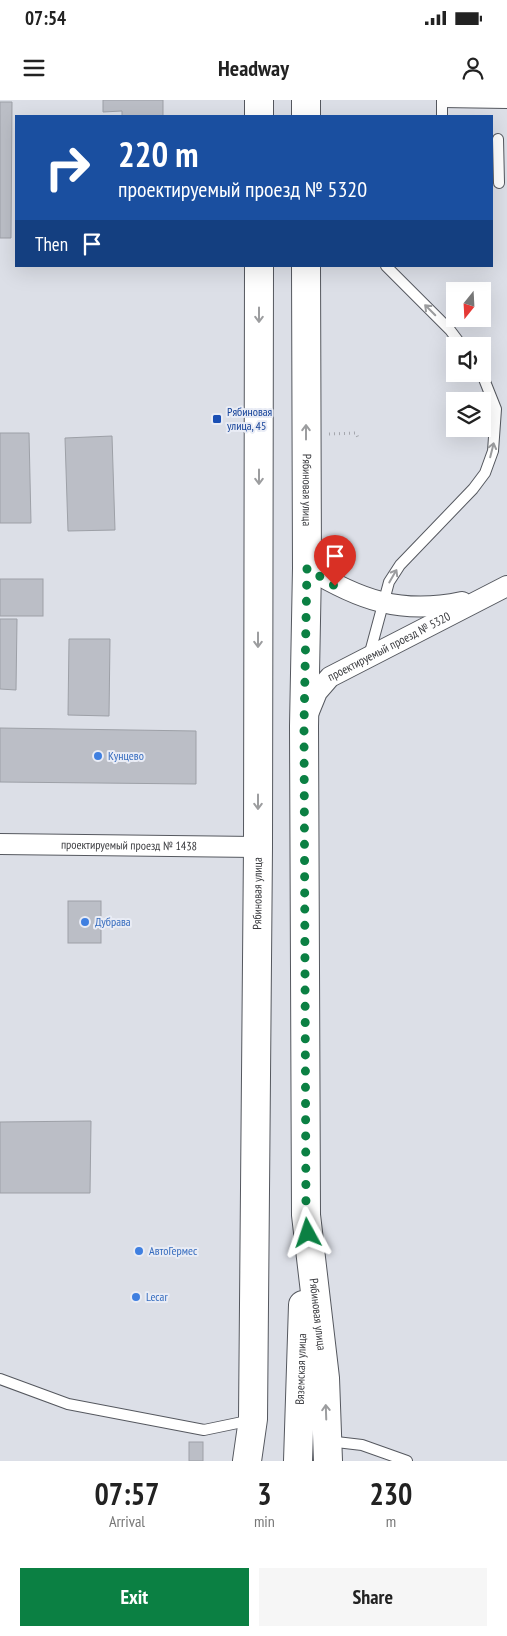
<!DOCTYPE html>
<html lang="en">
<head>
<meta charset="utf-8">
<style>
	:root { --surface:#fff; --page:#f6f6f6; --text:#222; --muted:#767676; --accent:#0b8043 }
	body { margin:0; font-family:"PT Sans Narrow",sans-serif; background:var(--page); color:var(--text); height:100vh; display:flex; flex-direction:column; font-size:19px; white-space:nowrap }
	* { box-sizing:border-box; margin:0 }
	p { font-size:16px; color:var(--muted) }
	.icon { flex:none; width:28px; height:28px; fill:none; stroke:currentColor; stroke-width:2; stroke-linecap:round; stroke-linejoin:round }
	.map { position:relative; height:1361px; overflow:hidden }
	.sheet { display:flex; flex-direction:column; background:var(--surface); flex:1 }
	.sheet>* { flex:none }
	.guide { position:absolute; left:15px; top:15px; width:478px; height:152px; border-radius:0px; box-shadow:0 5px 20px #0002; background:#1a4fa0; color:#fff; overflow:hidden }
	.needle { width:32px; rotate:198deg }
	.buttons { position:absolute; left:446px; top:182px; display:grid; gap:10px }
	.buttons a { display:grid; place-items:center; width:45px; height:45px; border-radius:0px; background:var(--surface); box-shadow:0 5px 20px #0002; font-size:25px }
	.pin { position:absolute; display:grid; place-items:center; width:42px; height:42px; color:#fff; margin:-51px -21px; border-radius:50% 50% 50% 0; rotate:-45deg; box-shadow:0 0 5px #0007 }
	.pin .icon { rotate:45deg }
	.me { position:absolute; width:55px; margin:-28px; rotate:355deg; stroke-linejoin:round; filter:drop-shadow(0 0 4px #0008) }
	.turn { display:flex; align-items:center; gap:18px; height:105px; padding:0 20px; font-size:22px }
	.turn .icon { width:65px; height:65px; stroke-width:2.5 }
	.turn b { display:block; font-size:35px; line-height:42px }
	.then { display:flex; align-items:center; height:48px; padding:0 20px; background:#0003; gap:10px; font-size:19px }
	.eta { display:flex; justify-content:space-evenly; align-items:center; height:85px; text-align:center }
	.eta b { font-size:30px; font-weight:700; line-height:35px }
	.primary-button { display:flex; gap:10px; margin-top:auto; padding:10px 20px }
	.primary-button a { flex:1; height:58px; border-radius:0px; background:var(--accent); color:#fff; font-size:20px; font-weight:700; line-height:58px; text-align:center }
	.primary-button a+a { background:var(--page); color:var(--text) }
	.status { display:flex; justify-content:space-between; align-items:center; height:35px; padding:0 25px; background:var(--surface); direction:ltr }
	.status svg { height:14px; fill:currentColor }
	header { display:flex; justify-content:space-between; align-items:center; height:65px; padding:0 20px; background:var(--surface); font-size:22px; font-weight:700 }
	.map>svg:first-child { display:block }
	.building { fill:#bbbec6; stroke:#9da0a7 }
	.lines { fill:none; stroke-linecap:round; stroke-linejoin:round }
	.service-casing { stroke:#55585f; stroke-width:12 }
	.minor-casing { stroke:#55585f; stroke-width:22 }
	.secondary-casing { stroke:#55585f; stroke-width:30 }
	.path { stroke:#a4a6ad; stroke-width:3; stroke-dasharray:1 4; stroke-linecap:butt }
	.service { stroke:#fff; stroke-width:10 }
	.minor { stroke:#fff; stroke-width:20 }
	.secondary { stroke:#fff; stroke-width:28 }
	.oneway { stroke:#9c9d9f }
	.route { stroke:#0b8043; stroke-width:9; stroke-dasharray:0 16.2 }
	.transit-dot { fill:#1a4fb4; stroke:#e9ecf5; stroke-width:2 }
	.shop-dot { fill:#3f7fe0; stroke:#e9ecf5; stroke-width:2 }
	.labels { text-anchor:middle; stroke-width:4; stroke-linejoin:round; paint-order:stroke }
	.transit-label { font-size:12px; fill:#164399; stroke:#e9ecf5; text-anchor:start }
	.street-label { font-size:12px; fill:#3a3b3f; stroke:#e9ecf5 }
	.shop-label { font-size:12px; fill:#366cbe; stroke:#e9ecf5; text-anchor:start }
</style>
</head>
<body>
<div class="status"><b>07:54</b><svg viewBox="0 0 49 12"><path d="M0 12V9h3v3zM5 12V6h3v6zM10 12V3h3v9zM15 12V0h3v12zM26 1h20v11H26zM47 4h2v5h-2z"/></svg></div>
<header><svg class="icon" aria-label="menu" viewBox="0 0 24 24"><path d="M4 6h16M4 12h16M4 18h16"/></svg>Headway<svg class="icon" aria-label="person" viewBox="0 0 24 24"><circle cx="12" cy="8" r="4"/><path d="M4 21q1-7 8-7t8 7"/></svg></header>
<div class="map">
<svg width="507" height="1361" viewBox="0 0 507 1361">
	<rect width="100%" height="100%" fill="#dcdfe7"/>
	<g class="building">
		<polygon points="103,0 163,0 163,16 122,16 122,11 103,12"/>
		<polygon points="0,2 12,2 11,138 0,138"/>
		<polygon points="0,333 29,333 31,423 0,423"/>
		<polygon points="112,336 115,430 68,431 65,338"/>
		<rect x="0" y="479" width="43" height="37"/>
		<polygon points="0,519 17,519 16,590 0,589"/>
		<polygon points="69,539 110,539 109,616 68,615"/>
		<polygon points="0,628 196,631 196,684 0,682"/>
		<rect x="68" y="801" width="33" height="42"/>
		<polygon points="91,1021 90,1093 0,1093 0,1022"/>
		<rect x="189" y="1342" width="14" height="19"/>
	</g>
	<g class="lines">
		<defs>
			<g id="service">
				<polyline points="442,0 442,16"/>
				<polyline points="442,2 507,3"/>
				<polyline points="498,39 499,83"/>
				<polyline points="386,166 450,230 462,246"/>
				<polyline points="369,556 389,482 400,465 473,389 485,373 493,351 496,309 482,274"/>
				<polyline points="0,1279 68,1304 204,1330 252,1320"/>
				<polyline points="328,1341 362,1345 407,1361"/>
			</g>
			<g id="minor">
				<path d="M307 468C359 500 401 515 462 502"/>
				<path id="s1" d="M308 614 317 592 330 577 507 486"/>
				<path id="s2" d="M0 744 258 747"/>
			</g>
			<g id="secondary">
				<polyline points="259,16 259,0"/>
				<polyline points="306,16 306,0"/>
				<path id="s3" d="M306 166 307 468 304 626 306 1115 325 1278 328 1361"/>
				<path id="s4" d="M247 1361 253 1319 258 747 259 166"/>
				<path id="s5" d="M298 1361 303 1205"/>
			</g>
		</defs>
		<use href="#service" class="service-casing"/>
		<use href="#minor" class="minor-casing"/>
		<use href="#secondary" class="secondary-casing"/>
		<polyline class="path" points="329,334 356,333 359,340"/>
		<use href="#service" class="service"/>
		<use href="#minor" class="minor"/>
		<use href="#secondary" class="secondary"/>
	</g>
	<defs><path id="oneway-shaft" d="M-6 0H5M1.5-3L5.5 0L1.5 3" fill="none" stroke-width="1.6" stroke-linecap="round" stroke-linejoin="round" transform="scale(1.25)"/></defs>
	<g class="oneway">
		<use href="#oneway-shaft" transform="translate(430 210) rotate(-135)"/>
		<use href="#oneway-shaft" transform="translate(259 215) rotate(90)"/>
		<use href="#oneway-shaft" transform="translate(306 332) rotate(-90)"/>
		<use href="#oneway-shaft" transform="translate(492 350) rotate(-76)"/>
		<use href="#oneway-shaft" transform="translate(259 377) rotate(90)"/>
		<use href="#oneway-shaft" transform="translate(393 476) rotate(-60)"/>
		<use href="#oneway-shaft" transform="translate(258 540) rotate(90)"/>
		<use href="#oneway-shaft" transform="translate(258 702) rotate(90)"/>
		<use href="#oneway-shaft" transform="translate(326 1312) rotate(-92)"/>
	</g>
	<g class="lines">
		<polyline class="route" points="308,1133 306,1115 304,626 307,468 335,486"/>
	</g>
	<rect class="transit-dot" x="212" y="314" width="10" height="10" rx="2.5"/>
	<g class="shop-dot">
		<circle cx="98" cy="656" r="5"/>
		<circle cx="85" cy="822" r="5"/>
		<circle cx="139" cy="1151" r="5"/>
		<circle cx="136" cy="1197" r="5"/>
	</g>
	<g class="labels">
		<g class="transit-label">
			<text x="227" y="316">Рябиновая<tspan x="227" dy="14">улица, 45</tspan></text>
		</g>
		<g class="street-label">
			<text dy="4" stroke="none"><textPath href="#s3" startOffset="224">Рябиновая улица</textPath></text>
			<text dy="4" stroke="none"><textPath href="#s1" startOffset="110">проектируемый проезд № 5320</textPath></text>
			<text dy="4" stroke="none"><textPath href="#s2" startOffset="129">проектируемый проезд № 1438</textPath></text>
			<text dy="4" stroke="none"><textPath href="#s4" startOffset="568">Рябиновая улица</textPath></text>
			<text dy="4" stroke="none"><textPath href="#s3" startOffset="1049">Рябиновая улица</textPath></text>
			<text dy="4" stroke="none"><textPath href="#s5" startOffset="92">Вяземская улица</textPath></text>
		</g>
		<g class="shop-label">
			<text x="108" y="660">Кунцево</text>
			<text x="95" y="826">Дубрава</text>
			<text x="149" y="1155">АвтоГермес</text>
			<text x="146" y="1201">Lecar</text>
		</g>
	</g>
</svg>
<div class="buttons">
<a><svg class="needle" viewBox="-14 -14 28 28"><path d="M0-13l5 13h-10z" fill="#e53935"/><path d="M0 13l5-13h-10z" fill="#767676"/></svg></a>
<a><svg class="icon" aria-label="sound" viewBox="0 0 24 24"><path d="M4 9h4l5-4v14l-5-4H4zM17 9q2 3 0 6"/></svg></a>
<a><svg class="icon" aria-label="layers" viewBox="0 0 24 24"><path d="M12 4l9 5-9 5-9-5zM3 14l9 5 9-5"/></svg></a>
</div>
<div class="pin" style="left:335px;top:486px;background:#d93025"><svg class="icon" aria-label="arrive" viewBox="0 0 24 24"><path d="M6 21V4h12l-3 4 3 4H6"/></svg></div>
<svg class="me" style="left:308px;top:1133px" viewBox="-20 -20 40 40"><path d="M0-17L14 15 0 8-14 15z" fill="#0b8043" stroke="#fff" stroke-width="4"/></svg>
<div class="guide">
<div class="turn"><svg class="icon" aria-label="right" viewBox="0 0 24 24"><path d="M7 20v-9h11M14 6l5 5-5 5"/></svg><div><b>220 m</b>проектируемый проезд № 5320</div></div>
<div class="then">Then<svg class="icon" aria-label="arrive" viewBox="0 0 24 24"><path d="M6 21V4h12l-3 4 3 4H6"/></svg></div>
</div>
</div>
<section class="sheet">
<div class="eta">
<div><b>07:57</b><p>Arrival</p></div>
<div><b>3</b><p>min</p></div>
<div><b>230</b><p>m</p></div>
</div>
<div class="primary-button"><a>Exit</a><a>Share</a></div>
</section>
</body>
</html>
